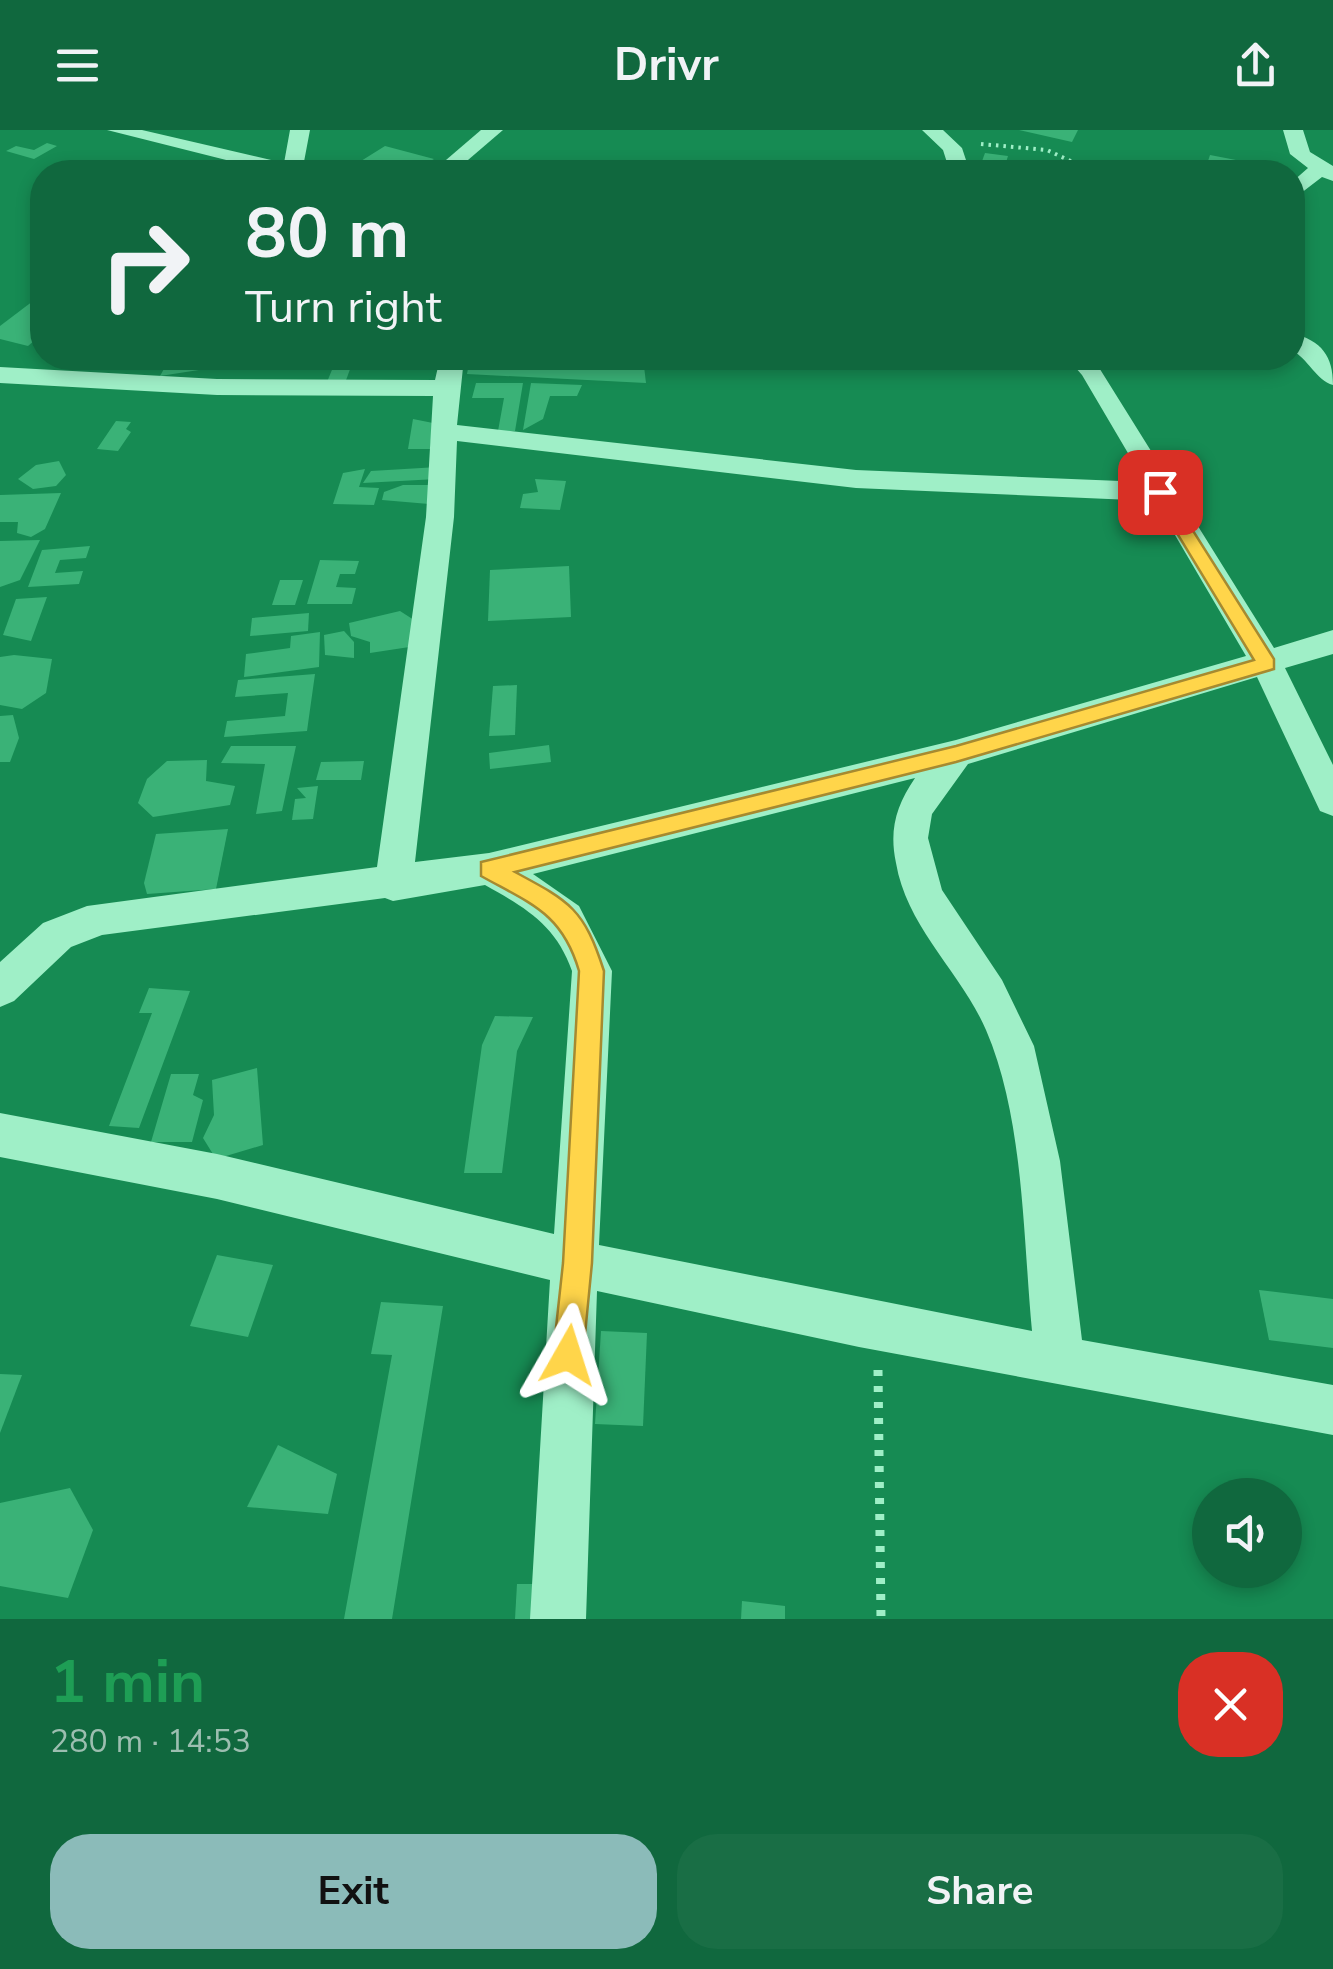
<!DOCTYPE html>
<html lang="en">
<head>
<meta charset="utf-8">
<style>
	:root { --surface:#10683e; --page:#196e45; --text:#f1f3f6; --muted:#9cbeb0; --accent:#8bbbb9 }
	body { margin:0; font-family:"Nunito Sans",sans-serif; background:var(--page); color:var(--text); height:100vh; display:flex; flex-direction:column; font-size:38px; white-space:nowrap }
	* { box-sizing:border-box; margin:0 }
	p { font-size:32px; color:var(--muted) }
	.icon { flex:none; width:55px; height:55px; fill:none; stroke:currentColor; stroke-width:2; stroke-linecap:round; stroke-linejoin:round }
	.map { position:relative; height:1489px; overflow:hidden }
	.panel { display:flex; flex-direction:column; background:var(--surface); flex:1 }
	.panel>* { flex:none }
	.guide { position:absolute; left:30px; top:30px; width:1275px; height:210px; border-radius:40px; box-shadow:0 5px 15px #0003; background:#10683e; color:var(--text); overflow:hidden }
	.buttons { position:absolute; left:1192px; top:1348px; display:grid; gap:20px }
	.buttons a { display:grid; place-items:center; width:110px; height:110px; border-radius:50%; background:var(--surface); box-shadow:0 5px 15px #0003; font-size:50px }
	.pin { position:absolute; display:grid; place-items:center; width:85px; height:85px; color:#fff; margin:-42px; border-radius:20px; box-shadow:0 5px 15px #0006 }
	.me { position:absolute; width:110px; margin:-55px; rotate:6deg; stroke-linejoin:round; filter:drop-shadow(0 0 8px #0008) }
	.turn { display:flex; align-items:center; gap:35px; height:210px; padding:0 50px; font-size:45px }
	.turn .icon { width:130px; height:130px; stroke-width:2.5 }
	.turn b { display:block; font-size:70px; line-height:85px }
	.round { display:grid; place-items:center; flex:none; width:105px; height:105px; border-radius:40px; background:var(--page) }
	.headline { display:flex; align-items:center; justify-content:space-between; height:170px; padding:0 50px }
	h1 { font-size:60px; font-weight:700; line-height:75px; color:#1e9e55 }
	.button { display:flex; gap:20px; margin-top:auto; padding:20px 50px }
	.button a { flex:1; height:115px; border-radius:40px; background:var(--accent); color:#111; font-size:40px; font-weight:700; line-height:115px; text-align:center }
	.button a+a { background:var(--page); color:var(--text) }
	header { display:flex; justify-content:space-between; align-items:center; height:130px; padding:0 50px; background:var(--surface); font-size:45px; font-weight:700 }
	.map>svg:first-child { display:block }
	.building { fill:#3ab277 }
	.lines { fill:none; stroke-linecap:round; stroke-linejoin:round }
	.path-far1 { stroke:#9fefc7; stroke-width:4; stroke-dasharray:2.5 5; stroke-linecap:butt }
	.path { stroke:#9fefc7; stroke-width:9; stroke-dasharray:6 10; stroke-linecap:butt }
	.minor { fill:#9fefc7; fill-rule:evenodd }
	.route { fill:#ffd54a; stroke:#a68a30; stroke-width:2.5 }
</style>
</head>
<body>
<header><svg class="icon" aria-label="menu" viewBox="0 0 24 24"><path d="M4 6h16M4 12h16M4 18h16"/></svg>Drivr<svg class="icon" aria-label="share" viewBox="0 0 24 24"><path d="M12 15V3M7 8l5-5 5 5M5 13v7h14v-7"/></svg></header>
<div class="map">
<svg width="1333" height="1489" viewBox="0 0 1333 1489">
	<rect width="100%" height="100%" fill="#168b53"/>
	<g class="building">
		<polygon points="1019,0 1078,0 1072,12"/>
		<polygon points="47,13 57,16 34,29 6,21 16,16 34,20"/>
		<polygon points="385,16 434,29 420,37 397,31 386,38 361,31"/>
		<polygon points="985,23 1008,26 1003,42 978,42"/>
		<polygon points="1210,25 1236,30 1232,42 1205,40"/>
		<polygon points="33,171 42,173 42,204 28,216 0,209 0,196"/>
		<polygon points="170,228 205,228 199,240 160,246"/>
		<polygon points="470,228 643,228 646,253 467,244"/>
		<polygon points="336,230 353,231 345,253 327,252"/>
		<polygon points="476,253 523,253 515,301 498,301 504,268 472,268"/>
		<polygon points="531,253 582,255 577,266 550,266 543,289 523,300"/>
		<polygon points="413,289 433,293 430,319 408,319"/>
		<polygon points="116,291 131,292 126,299 131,302 118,321 97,319"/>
		<polygon points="59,331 66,345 56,356 33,359 18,349 36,335"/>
		<polygon points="438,337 437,349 363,353 371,341"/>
		<polygon points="365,339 359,357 379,358 374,375 333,374 343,343"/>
		<polygon points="535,349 566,351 560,380 520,378 523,364 538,362"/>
		<polygon points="403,355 433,355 429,374 382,370 384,362"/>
		<polygon points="61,363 45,399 31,407 17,403 18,392 0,392 0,365"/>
		<polygon points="40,410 20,450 0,457 0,411"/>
		<polygon points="90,416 86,428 60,430 55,443 83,441 79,454 28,457 42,420"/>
		<polygon points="320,430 359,431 355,444 340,444 336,457 356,458 352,474 307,474"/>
		<polygon points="569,436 571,487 488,491 490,440"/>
		<polygon points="280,450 303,450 295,475 272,475"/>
		<polygon points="47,467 31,511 3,505 16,469"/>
		<polygon points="400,481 414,490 416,516 370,523 370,512 351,506 349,493"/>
		<polygon points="309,483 308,501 250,506 252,488"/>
		<polygon points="344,501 354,512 354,528 325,525 324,505"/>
		<polygon points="320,502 319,537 244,547 246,524 290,518 291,506"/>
		<polygon points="14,525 52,529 46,563 22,579 0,575 0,527"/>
		<polygon points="315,544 307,601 224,607 227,591 285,586 288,563 235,567 238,550"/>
		<polygon points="517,555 515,605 489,606 493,556"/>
		<polygon points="13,585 19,608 10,632 0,632 0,586"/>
		<polygon points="549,615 551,632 490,639 489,623"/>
		<polygon points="231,616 296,616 282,681 256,684 265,634 221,633"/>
		<polygon points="207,630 206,651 235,656 230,675 153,687 138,673 147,649 167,631"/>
		<polygon points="364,631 361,650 316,650 321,632"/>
		<polygon points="318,656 313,689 292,690 295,669 306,668 297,658"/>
		<polygon points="228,699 216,759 147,764 144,753 156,704"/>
		<polygon points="149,858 190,861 139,998 109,996 152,883 139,883"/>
		<polygon points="495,886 533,887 517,921 502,1043 464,1043 482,915"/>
		<polygon points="257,938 263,1015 216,1029 203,1008 214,985 212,950"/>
		<polygon points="171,944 199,944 193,965 203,970 192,1012 151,1012"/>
		<polygon points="217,1125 273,1135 248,1207 190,1196"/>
		<polygon points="1259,1160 1333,1169 1333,1218 1269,1210"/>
		<polygon points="381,1172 443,1176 392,1489 344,1489 392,1225 371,1224"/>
		<polygon points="601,1201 647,1203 643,1296 595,1294"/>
		<polygon points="0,1244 22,1245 0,1303"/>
		<polygon points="278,1315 337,1344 328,1384 247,1377"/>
		<polygon points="70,1358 93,1400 68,1468 0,1456 0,1373"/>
		<polygon points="517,1454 552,1454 550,1489 515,1489"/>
		<polygon points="742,1471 785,1476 785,1489 741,1489"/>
	</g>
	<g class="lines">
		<polyline class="path-far1" points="981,14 1047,20 1094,42"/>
		<polyline class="path" points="878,1240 881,1489"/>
		<g class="minor">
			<polygon points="107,0 142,0 284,33 290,0 310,0 303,37 308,42 274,42"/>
			<polygon points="481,0 503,0 454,42 432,42"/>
			<polygon points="922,0 943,0 962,18 970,42 950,42 943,20"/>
			<polygon points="1283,0 1303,0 1310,22 1333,36 1333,51 1322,47 1292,70 1292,52 1308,38 1290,24"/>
			<path d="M1292 203C1322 211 1333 226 1333 255 1316 250 1308 229 1292 220Z"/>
			<path d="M440 228H464L457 295 856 340 1145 352 1082 245 1067 228H1093L1274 518 1333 500V524L1285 538 1333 635V686L1320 681 1257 547 968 634 932 684 928 708 942 760 1002 850 1034 916 1060 1031 1082 1210 1333 1255V1305L859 1217 597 1161 586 1489H530L550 1150 217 1069 0 1027V983L217 1024 554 1104 572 841C556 795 526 778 485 755L393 771 385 768 102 805 71 817 14 871 0 877V832L43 793 87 776 377 737 426 387 433 266 217 265 0 253V237L217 249 435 250ZM457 311 856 358 1155 371 1246 526 956 610 489 723 415 732 454 387ZM915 648C896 676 889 700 896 733 907 798 961 842 986 900 1024 988 1023 1107 1032 1201L599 1115 612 841 579 776 533 744Z"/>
		</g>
	</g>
	<path class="route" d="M1154 358H1166L1274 529V539L956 632 515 742C571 772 584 779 604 841L592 1133 583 1225 579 1236 568 1240 557 1236 553 1225 563 1133 579 841C562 783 531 774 481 746V732L956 616 1254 530 1152 362Z"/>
</svg>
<div class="buttons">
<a><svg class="icon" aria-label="sound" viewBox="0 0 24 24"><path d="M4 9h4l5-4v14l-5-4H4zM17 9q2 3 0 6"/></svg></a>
</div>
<div class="pin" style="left:1160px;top:362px;background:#d93025"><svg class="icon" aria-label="arrive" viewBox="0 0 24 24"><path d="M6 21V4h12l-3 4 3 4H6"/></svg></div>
<svg class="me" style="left:568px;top:1225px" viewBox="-20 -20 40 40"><path d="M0-17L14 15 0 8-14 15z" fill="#ffd54a" stroke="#fff" stroke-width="4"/></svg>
<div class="guide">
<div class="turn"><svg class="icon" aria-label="right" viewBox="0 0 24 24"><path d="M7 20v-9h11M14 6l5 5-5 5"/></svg><div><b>80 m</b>Turn right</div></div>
</div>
</div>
<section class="panel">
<div class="headline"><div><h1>1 min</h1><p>280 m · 14:53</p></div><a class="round" style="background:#d93025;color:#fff"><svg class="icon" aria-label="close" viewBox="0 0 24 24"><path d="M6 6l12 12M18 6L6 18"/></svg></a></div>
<div class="button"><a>Exit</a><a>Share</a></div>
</section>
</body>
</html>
